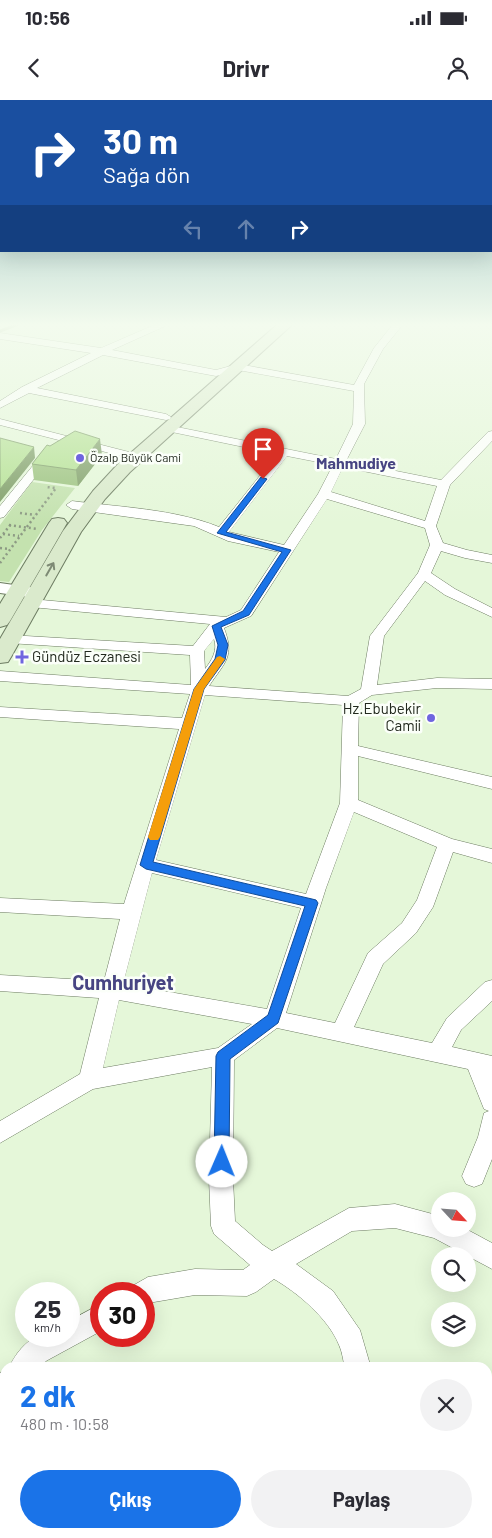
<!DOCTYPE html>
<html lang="tr">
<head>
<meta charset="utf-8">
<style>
	:root { --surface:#fff; --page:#f2f2f3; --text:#2b2b33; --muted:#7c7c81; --accent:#1a73e8 }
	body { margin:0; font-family:Barlow,sans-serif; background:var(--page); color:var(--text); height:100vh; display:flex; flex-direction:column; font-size:19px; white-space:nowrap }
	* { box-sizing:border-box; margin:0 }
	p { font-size:16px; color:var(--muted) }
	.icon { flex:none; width:28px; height:28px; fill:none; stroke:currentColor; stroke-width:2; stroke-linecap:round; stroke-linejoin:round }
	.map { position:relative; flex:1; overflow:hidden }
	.details { position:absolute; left:0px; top:1262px; width:492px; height:176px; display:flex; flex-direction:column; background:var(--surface); border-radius:15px 15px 0 0; box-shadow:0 5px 20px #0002 }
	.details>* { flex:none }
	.guide { position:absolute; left:0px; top:0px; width:492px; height:152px; box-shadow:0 5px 20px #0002; background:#1a4fa0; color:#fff; overflow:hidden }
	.needle { width:32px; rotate:116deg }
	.buttons { position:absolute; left:431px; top:1092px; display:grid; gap:10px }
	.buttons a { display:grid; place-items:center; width:45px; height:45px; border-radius:50%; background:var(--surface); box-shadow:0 5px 20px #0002; font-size:25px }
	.speed { position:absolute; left:15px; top:1182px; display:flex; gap:10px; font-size:25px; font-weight:700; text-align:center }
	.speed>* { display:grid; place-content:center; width:65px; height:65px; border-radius:50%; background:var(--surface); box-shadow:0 5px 20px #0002; line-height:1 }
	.speed small { font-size:12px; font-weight:400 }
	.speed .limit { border:8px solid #d22; background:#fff; color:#111 }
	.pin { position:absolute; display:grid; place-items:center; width:42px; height:42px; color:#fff; margin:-51px -21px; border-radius:50% 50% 50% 0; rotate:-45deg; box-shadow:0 0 5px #0007 }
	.pin .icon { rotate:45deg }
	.me { position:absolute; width:55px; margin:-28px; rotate:1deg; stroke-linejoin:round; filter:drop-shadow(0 0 4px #0008) }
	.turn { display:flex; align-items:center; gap:18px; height:105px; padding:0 20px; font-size:22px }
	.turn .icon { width:65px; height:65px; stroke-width:2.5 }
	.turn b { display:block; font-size:35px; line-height:42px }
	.lanes { display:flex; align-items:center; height:48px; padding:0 20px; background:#0003; justify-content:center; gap:25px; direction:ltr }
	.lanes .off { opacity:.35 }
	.round { display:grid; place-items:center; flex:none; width:52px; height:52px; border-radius:26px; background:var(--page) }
	.overview { display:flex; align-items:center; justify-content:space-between; height:85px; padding:0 20px }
	h1 { font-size:30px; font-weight:700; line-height:38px; color:var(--accent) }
	.cta { display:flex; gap:10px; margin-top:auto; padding:10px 20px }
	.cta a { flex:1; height:58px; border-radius:30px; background:var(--accent); color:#fff; font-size:20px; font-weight:700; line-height:58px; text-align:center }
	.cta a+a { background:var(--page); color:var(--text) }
	.status { display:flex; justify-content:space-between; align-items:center; height:35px; padding:0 25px; background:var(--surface); direction:ltr }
	.status svg { height:14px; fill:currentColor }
	header { display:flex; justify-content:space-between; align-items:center; height:65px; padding:0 20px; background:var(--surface); font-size:22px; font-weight:700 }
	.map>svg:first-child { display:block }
	.green { fill:#c4e2af }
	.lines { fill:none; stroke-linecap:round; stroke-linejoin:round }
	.stream { stroke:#67874f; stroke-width:3 }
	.minor-casing { stroke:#6d7c62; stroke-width:1 }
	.tertiary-casing { stroke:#6d7c62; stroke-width:2 }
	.secondary-casing { stroke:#6d7c62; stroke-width:2 }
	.path { stroke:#8d9a84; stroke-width:2.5; stroke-dasharray:2 3; stroke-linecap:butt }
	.minor { fill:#fff; fill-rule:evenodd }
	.tertiary { fill:#fff; fill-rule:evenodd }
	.secondary { fill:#daeacc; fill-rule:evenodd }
	.wall { fill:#9cc27f }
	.shaded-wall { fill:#7f9e68 }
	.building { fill:#b5e194; stroke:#7f9e68 }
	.oneway { stroke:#7e8a75 }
	.route { fill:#1a73e8; stroke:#114b97 }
	.slow { fill:#f59e0b }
	.poi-dot { fill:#6f65df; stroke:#fbfff9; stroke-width:2 }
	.labels { text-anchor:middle; stroke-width:5; stroke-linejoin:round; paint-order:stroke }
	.far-poi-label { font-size:12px; fill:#22291e; stroke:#fbfff9; text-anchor:start }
	.poi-label { font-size:15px; fill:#22291e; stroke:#fbfff9; text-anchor:start }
	.far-district-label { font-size:16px; font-weight:bold; fill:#474582; stroke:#fbfff9 }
	.district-label { font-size:20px; font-weight:bold; fill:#474582; stroke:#fbfff9 }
</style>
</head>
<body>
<div class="status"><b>10:56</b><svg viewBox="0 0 49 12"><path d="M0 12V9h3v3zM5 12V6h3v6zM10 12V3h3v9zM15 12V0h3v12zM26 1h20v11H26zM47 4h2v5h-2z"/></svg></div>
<header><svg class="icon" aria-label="back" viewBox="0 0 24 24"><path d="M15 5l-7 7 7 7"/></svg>Drivr<svg class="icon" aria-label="person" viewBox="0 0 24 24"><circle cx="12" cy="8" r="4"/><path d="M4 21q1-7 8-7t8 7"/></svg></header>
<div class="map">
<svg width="492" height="1438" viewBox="0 0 492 1438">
	<rect width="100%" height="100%" fill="#e5f7d9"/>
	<polygon class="green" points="32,382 75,388 42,430 9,482 0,481 0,425"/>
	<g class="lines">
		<polyline class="stream" points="0,231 21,223"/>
		<defs>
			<g id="minor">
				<path d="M159 223H172L112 250 216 270 238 264 354 285 374 248 394 223H404L383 249 364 284 365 324 346 361 441 380 488 332 492 331V341L450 385 436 426 443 443 467 450 492 455V463L465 458 441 451 431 473 455 489 492 508V517L445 495 425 481 384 536 377 585 437 578 492 579V589L437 588 372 595 359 603 358 646 492 677V689L358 656V700L452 739 492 749V763L453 752 433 807 416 833 383 864 354 927 432 943 447 918 485 882 492 880V901L461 930 452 947 492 956V1059L482 1084 474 1087 466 1084 462 1076 478 1037 484 1013 489 1011 484 1009 468 969 277 928 234 960 233 1079 235 1121 263 1145 272 1151 349 1108 395 1104 440 1116V1129H466L492 1143V1169L434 1138 395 1128 352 1131 296 1164 333 1191 360 1230 371 1268H345C343 1260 342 1251 339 1245 328 1218 298 1193 274 1179L256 1192 247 1196 195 1195 154 1202 144 1206V1194H130L134 1185 148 1177 195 1169 243 1170 250 1165 214 1134 211 1126 209 1079 212 967 93 989 0 1043V1021L80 974 99 898 0 891V875L104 881 120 819 0 812V798L124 804 179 629 0 617V607L182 618 190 594 0 581V571L191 585 190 555 9 543 4 542 2 539 4 536 9 535 193 546 210 524 31 507 24 503 31 499 226 517 241 510 279 452 228 441 194 426 72 409 66 405 72 401C119 407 175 409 219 427L277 354 167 331 163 330 161 328 163 326 167 325 336 359 353 324 354 291 238 270 216 276 103 255 37 288 166 314 171 317 170 319 166 320 29 293 0 308V301L22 287 91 253 0 239V233L101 248ZM287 356 333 365 318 394 284 445 229 432ZM343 367 437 386 425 421 331 392ZM327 399 425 428 430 445 418 473 370 536 361 589 348 596 209 586C225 562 235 557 224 528L251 516ZM214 539C218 550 212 560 205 569L204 551ZM205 595 343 605 340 703 306 794 156 760ZM354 712 437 747 417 800 402 823 368 853 335 923 286 913 326 788ZM152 773 301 808 267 909 123 884ZM119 900 252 924 218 948 103 968Z"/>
				<polygon points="0,319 129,352 131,354 125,357 0,325"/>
				<polygon points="48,351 54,354 52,356 4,417 0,418 0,406 44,352"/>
				<path d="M101 1204V1231L46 1261 40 1268H9C14 1256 26 1239 40 1236 48 1234 60 1236 69 1236V1221Z"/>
				<polygon points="5,1271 5,1300 0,1302 0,1273"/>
				<polygon points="370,1434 398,1434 399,1438 369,1438"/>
			</g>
			<polygon id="tertiary" points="0,483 42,489 44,493 42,497 36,498 0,493"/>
			<g id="secondary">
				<polygon points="279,223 294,223 130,372 105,399 81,432 11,557 8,562 0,563 0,539 63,431 93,391 118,364"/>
				<polygon points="58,418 64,419 67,423 10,521 7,525 0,527 0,504 49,423 52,419"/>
			</g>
		</defs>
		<use href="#minor" class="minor-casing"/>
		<use href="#tertiary" class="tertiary-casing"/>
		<use href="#secondary" class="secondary-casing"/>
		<g class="path">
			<polyline points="20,413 35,415"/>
			<polyline points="9,425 37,429"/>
			<polyline points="3,434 19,436"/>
			<polyline points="0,438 11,424"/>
			<polyline points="0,448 10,449"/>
			<polyline points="0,463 56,388 46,387"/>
		</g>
		<use href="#minor" class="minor"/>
		<use href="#tertiary" class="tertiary"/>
		<use href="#secondary" class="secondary"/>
	</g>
	<polygon class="wall" points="102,355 78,386 34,380 32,364"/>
	<g class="shaded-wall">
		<polygon points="100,339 102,355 78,386 76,370"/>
		<polygon points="34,347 35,358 0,402 0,389"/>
	</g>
	<g class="building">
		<polygon points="75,331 100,339 76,370 32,364 47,345 50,346"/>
		<polygon points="0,338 34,347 0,389"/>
	</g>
	<defs><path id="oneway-shaft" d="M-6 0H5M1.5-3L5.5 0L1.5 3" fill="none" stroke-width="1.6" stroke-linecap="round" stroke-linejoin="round" transform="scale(1.25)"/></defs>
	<use class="oneway" href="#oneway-shaft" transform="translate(50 469) rotate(-60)"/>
	<linearGradient id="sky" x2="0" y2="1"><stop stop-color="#80b2b3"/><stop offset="0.53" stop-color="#f3fbee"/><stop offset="1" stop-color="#f3fbee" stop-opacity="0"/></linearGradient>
	<rect width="492" height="424" fill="url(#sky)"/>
	<polygon class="route" points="261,377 267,379 226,432 291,450 249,515 221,527 228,545 225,560 204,589 153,762 312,799 316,800 318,803 278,923 230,959 229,1062 227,1066 222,1069 216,1066 214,1062 216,956 218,952 268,915 305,806 146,769 140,765 194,589 215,559 218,545 212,526 243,511 282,452 217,433"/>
	<polygon class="slow" points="220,556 225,559 204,589 160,737 158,740 150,740 148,737 194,589 217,557"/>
	<g class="poi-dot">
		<circle cx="80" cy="358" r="5"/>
		<path d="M19.5 549.5h5v5h5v5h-5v5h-5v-5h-5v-5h5z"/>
		<circle cx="431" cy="618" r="5"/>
	</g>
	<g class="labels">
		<g class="far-poi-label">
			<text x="90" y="362">Özalp Büyük Cami</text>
		</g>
		<g class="poi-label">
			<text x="32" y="562">Gündüz Eczanesi</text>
			<text x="421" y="614" text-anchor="end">Hz.Ebubekir<tspan x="421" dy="17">Camii</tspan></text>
		</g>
		<g class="far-district-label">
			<text x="356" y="369">Mahmudiye</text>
		</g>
		<g class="district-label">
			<text x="123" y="890">Cumhuriyet</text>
		</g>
	</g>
</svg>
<div class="buttons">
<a><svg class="needle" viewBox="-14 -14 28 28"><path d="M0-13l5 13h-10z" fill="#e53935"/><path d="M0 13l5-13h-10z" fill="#7c7c81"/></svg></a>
<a><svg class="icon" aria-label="search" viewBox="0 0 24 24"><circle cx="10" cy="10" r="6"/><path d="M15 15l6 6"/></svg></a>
<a><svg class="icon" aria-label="layers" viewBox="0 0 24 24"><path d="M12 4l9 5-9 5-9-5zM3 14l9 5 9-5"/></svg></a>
</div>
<div class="speed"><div>25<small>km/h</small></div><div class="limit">30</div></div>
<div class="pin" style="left:263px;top:379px;background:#d93025"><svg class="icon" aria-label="arrive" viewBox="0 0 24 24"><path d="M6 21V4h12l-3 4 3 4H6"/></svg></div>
<svg class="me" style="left:222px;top:1062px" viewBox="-20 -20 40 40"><circle r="19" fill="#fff"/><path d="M0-13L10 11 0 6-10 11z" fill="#1a73e8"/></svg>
<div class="guide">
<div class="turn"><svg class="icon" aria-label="right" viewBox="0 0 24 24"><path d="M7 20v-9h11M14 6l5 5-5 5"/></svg><div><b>30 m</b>Sağa dön</div></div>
<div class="lanes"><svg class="icon off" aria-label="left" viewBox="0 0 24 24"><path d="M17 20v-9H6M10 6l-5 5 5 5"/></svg><svg class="icon off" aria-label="ahead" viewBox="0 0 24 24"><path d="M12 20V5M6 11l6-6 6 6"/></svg><svg class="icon" aria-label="right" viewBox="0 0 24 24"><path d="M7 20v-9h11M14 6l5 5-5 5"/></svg></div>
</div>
<section class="details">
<div class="overview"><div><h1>2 dk</h1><p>480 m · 10:58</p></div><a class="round"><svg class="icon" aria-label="close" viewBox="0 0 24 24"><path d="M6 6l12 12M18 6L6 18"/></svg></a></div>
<div class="cta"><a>Çıkış</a><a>Paylaş</a></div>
</section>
</div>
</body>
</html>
